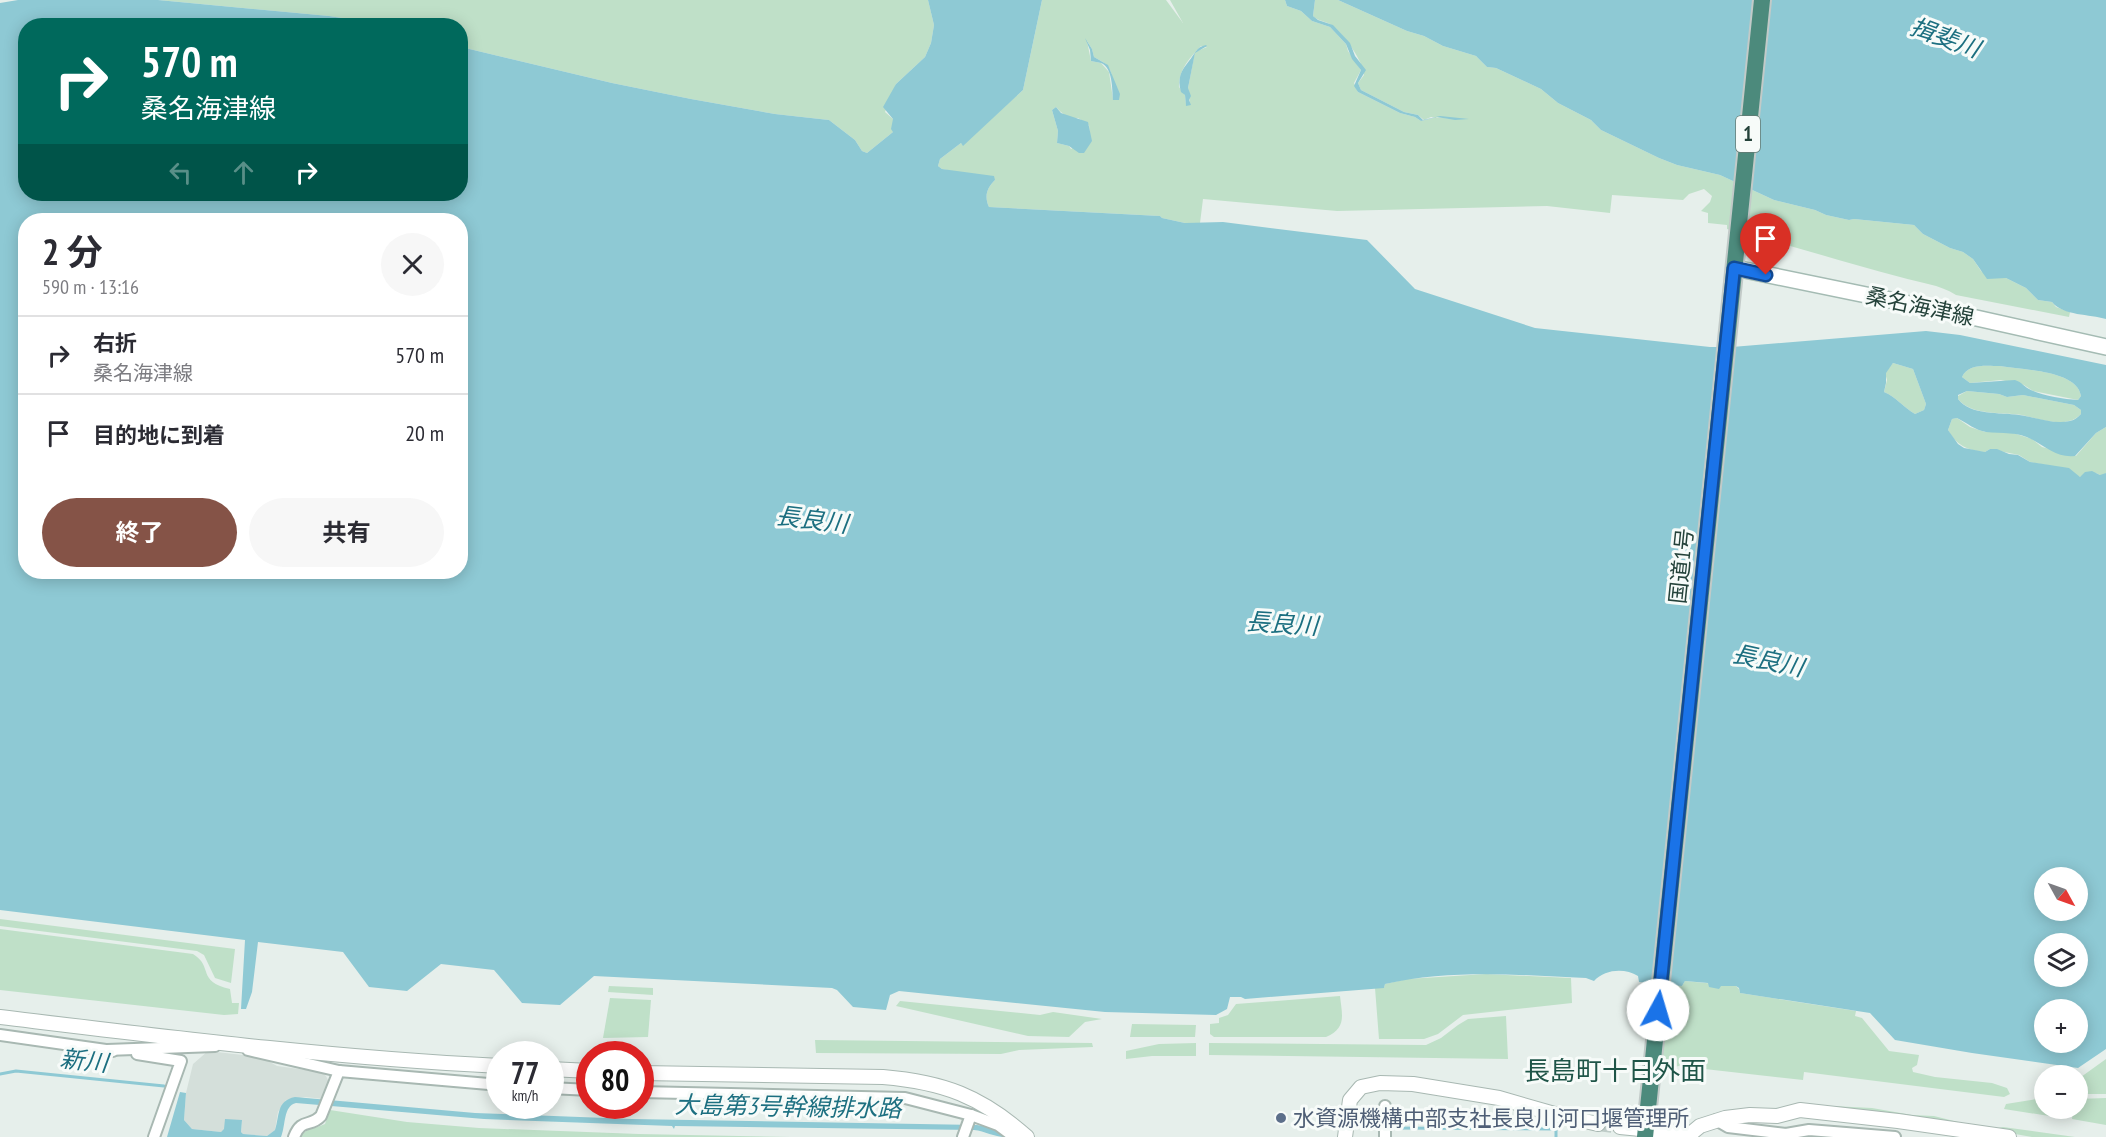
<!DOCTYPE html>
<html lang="ja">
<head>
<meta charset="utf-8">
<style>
	:root { --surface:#fff; --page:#f7f7f7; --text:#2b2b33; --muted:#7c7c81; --line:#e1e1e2; --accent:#855347 }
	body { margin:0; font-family:"PT Sans Narrow","Noto Sans JP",sans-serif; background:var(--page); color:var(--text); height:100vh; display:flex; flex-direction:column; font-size:22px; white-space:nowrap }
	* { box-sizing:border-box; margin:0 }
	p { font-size:20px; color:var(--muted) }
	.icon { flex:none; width:33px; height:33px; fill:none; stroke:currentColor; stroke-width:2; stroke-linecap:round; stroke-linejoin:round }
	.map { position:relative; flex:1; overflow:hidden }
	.drawer { position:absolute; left:18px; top:213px; width:450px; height:366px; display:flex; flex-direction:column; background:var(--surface); border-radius:24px; box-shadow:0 3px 15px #0003 }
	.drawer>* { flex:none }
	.banner { position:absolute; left:18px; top:18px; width:450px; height:183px; border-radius:24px; box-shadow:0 3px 15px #0003; background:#00695c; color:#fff; overflow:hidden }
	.needle { width:39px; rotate:130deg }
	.controls { position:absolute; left:2034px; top:867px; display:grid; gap:12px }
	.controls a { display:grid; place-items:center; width:54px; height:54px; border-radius:50%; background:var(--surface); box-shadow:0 3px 15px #0003; font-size:30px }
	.speed { position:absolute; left:486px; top:1041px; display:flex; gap:12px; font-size:30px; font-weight:700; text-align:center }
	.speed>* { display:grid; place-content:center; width:78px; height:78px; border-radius:50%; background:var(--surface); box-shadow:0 3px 15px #0003; line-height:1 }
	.speed small { font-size:15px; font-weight:400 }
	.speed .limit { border:9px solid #d22; background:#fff; color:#111 }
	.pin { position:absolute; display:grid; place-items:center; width:51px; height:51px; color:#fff; margin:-62px -26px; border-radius:50% 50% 50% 0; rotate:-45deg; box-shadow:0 0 6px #0007 }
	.pin .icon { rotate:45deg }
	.me { position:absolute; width:66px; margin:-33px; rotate:6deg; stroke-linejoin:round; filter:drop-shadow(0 0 4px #0008) }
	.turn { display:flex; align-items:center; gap:21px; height:126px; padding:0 24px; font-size:27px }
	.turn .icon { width:78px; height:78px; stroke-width:2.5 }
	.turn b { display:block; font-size:42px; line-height:51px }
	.lanes { display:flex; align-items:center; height:57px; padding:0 24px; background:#0003; justify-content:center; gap:30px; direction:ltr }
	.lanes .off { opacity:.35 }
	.round { display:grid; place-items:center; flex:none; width:63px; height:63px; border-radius:32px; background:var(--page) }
	.head { display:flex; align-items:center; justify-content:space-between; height:102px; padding:0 24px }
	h1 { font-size:36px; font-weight:700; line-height:45px }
	.button { display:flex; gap:12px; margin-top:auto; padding:12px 24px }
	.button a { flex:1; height:69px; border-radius:36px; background:var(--accent); color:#fff; font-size:24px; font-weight:700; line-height:69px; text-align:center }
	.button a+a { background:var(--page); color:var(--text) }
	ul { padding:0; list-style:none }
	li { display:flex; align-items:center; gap:18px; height:78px; padding:0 24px; border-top:2px solid var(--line) }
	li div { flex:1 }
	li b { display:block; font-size:22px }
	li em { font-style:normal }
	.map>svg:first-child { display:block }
	.built { fill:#d4dfda }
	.green { fill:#bfe0c8; fill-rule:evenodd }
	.water { fill:#8ec9d4; fill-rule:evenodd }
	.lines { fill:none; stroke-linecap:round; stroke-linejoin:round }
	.stream { stroke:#8ec9d4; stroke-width:3 }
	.tertiary-tunnel { stroke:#bfccc8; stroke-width:14; stroke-dasharray:14 7; stroke-linecap:butt }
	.minor-casing { stroke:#a8b8b2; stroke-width:14 }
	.tertiary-casing { stroke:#a8b8b2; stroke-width:16 }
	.secondary-casing { stroke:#a4bbb3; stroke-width:18 }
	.trunk-casing { stroke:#c2cac8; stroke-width:20 }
	.minor { stroke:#fff; stroke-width:10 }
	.tertiary { stroke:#fff; stroke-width:14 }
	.secondary { stroke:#fff; stroke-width:15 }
	.trunk { stroke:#4c8a7c; stroke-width:16 }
	.route-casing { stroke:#114b97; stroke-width:15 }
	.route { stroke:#1a73e8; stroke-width:10 }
	.service-dot { fill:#5c6f8a; stroke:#f7fbf9; stroke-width:2 }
	.labels { text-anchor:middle; stroke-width:6; stroke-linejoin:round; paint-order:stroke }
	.shield { fill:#f7fbf9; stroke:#637a73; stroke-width:1.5 }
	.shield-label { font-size:21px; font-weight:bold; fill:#24423a }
	.street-label { font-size:22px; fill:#24423a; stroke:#f7fbf9 }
	.service-label { font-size:22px; fill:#4e5e75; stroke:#f7fbf9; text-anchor:start }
	.water-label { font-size:24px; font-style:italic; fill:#1c6f80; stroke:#f7fbf9 }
	.quarter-label { font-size:26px; fill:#1f5548; stroke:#f7fbf9 }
</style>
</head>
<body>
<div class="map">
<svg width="2106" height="1137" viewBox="0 0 2106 1137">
	<rect width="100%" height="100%" fill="#e6efeb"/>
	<polygon class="built" points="208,1051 261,1057 277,1066 321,1072 326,1076 329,1082 324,1099 305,1097 286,1100 278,1112 275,1130 267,1136 243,1134 241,1132 242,1121 221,1132 192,1129 184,1120 186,1093 193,1064"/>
	<g class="green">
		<polygon points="158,0 928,0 934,25 931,43 925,57 896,84 885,112 893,119 893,132 867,153 862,151 855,140 829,120 775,114 691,99 612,83 461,47 460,26 415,25 395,21 355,20 329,16"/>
		<path d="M1042 0H1166L1183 23 1170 0H1285L1287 6 1301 11 1312 21 1330 27 1346 44 1348 51 1361 70 1354 83 1358 92 1400 113 1415 117 1421 121 1437 117 1457 119 1431 117 1424 120 1418 115 1404 112 1361 90 1358 83 1364 75C1363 61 1345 36 1334 27 1328 21 1319 22 1313 16L1315 0H1338L1407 31 1424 36 1443 46 1476 56 1487 67 1496 68 1541 89 1558 103 1591 120 1601 130 1659 158 1677 165 1720 175 1774 200 1815 210 1826 215 1849 220 1854 219 1914 225 1923 234 1950 248 1963 252 1973 259 1981 271 1994 278H2006L2026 288 2038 300 2052 302 2056 307 2070 312 2069 317 1956 295C1939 284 1920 283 1900 277 1842 262 1785 243 1727 229V225L1708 223V213L1701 211 1710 202 1712 196 1704 189 1689 194 1683 200 1612 195 1610 213 1547 206 1337 211 1203 199 1200 223H1185L1162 218 1160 216 989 207C984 196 987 188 995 180L942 169 938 166 940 159 961 143 963 145 1023 90ZM1087 41 1092 49 1094 57C1097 59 1100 60 1103 62 1115 69 1113 87 1113 99L1109 72 1101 63 1091 61ZM1201 46 1207 47 1195 52 1188 88 1190 105H1186L1185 95 1179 87C1178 71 1190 57 1201 46ZM1056 107C1062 114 1069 119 1078 118L1089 125 1090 136 1071 149 1069 146 1057 143 1058 131 1052 110Z"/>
		<path d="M1893 363 1913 369 1926 404 1924 410 1915 414C1903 407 1896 397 1884 392L1887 380 1885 373Z"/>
		<path d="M2000 366C2022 370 2077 370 2081 396L2078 400 2033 391 2024 385 2001 380 1970 383 1962 377C1968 363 1987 366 2000 366Z"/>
		<path d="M1967 391 1999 394 2007 397 2023 395 2074 405 2081 410V414C2078 417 2074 420 2069 421 2054 425 2036 418 2022 415 2002 412 1972 416 1958 399V396Z"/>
		<path d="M1957 418 1970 427 1985 432H2010L2032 439 2042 447 2076 456 2096 433 2106 427V473L2104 475H2100L2096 473 2080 477 2046 465 2030 462 2019 455 1990 449 1985 452C1968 451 1956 445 1948 430L1952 419Z"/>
		<polygon points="0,919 235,949 231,983 215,978 204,955 197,951 0,926"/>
		<path d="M0 929 193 954C214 967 196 981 230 989L232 1003H239L238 1014 224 1015 0 990Z"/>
		<polygon points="1486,974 1571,978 1572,1003 1463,1015 1438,1034 1424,1039 1379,1039 1375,988 1384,988 1385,984 1407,979"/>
		<polygon points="1685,981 1736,986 1739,989 1740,993 1856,1011 1855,1016 1862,1018 1889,1051 1919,1055 1917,1065 1912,1068 1913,1072 1935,1077 1992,1083 2007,1088 2010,1094 2004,1097 1804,1072 1803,1080 1678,1066 1669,1071 1663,1081 1660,1079 1670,984 1682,986"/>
		<polygon points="609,986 653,988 653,995 608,992"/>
		<path d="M1340 996C1342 1015 1347 1028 1326 1037H1214L1210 1034V1024L1219 1023V1018L1228 1015 1236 1004Z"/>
		<polygon points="610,998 651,1000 648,1037 603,1038"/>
		<polygon points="900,1001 1040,1015 1053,1012 1102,1019 1085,1022 1069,1037 1028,1036 896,1006"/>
		<polygon points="1506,1016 1508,1059 1209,1055 1209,1043 1426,1045 1441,1038 1458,1025 1468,1019"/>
		<polygon points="1132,1024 1196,1025 1195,1037 1130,1037"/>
		<polygon points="815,1040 1092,1043 1093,1047 1019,1050 1001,1054 816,1053"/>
		<polygon points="1196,1043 1196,1056 1152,1056 1126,1059 1126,1051 1159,1044"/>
		<polygon points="2106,1059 2106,1094 2078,1094 2078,1077 2081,1077"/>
		<polygon points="2106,1098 2106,1125 2072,1119 2073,1109 2078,1108 2078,1099"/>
		<polygon points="2037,1099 2044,1099 2044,1108 2062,1109 2062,1118 2004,1109 2006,1104"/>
		<polygon points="1832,1106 1872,1108 1912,1115 1934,1116 1970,1125 1832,1108"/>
		<path d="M330 1110 407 1122 479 1128 639 1134 791 1137H300C307 1127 315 1129 325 1124Z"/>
		<polygon points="2003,1127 2075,1137 2032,1137 1998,1131 1998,1128"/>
	</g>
	<g class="water">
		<path d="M18 0H158L329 16 355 20 395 21 415 25 26 26V194H460L461 47 612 83 691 99 775 114 829 120 855 140 862 151 867 153 893 132 891 129 893 119 883 107 896 84 925 57 931 43 934 25 928 0H1042L1023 90 963 146 961 143 940 159 938 166 942 169 994 176 995 180C987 188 984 196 989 207L1160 216 1162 218 1185 223 1223 222 1367 240 1415 289 1535 328 1710 347H1732L1926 331 1960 335 2106 365V427L2096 433 2075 456C2058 458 2047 448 2033 440 2018 431 2002 434 1986 432 1975 430 1967 423 1957 418L1952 419 1948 430 1958 444 1964 448 1985 452 1990 449H1997L2009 454 2018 455 2030 462 2069 468 2080 477 2085 472 2092 471 2100 475 2106 473V1049L2078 1068 1972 1053 1895 1040 1870 1013 1740 993 1739 988 1736 986H1721L1719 989 1709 987 1708 983 1685 981 1682 986 1639 982 1638 976C1625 968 1605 969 1594 981L1586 978C1520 975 1451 969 1385 984L1384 988 1245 999 1241 997H1230L1227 1009 1216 1015 1105 1012 899 991 890 995 886 1010 853 1007 837 990 832 988 594 976 560 1005 522 1003 494 970 441 964 407 991 369 987 343 952 258 942 252 992 246 1009H241L245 940 0 910V3ZM26 220H460V572H26ZM1893 363 1913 369 1926 404 1924 410 1915 414C1903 407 1896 397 1884 392L1886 383V373ZM2000 366C2022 370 2077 370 2081 396L2078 400C2063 399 2044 396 2031 390 2024 387 2022 382 2015 380L1970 383 1962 377C1968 363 1987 366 2000 366ZM1967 391 1999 394 2007 397 2023 395 2074 405 2081 410V414C2078 417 2075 420 2070 421 2054 425 2035 417 2019 415 2000 412 1971 416 1958 399V395ZM2044 878H2078V910H2044ZM2044 944H2078V976H2044ZM2044 1010H2078V1042H2044Z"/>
		<polygon points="1285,0 1315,0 1313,16 1318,20 1333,25 1350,43 1355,56 1366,70 1358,83 1361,90 1404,112 1418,115 1423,120 1440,116 1469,119 1455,120 1437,117 1421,121 1415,117 1400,113 1358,92 1354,86 1361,70 1352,59 1346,44 1330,27 1312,21 1301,11 1287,6"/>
		<path d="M1338 0H2106V319C2090 314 2063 316 2052 302L2038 300 2026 288 2006 278 1987 279 1973 259 1963 252 1950 248 1923 234 1914 225 1854 219 1849 220 1826 215 1815 210 1774 200 1720 175 1677 165 1659 158 1601 130 1591 120 1558 103 1541 89 1496 68 1487 67 1476 56 1443 46 1424 36 1407 31Z"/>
		<path d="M1085 38 1092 49 1094 57 1108 65 1120 94 1119 100H1113C1112 89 1113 68 1101 63 1098 62 1094 62 1091 61L1090 50Z"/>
		<path d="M1206 45 1207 46 1195 53 1188 88 1191 96 1189 100 1191 105 1186 106 1185 95 1181 92C1177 78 1181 71 1189 61 1195 54 1196 47 1206 45Z"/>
		<polygon points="1056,107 1061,113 1088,122 1092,141 1084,153 1079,153 1069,146 1057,143 1058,131 1052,110"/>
		<path d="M180 1092 186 1093 184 1120 192 1129 221 1132 224 1129 225 1119 242 1120 241 1132 243 1134 267 1136 275 1130C280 1115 276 1101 295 1097L475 1113 632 1119 977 1125 993 1128 1005 1137C994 1137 985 1131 974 1130L675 1126 674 1129 672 1126 484 1119 296 1103C283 1106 286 1125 281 1137H167Z"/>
	</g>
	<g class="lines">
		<g class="stream">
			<polyline points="0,1074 16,1071 164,1086"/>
			<polyline points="1390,1128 1556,1129 1556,1137"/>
		</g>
		<polyline class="tertiary-tunnel" points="1598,1124 1620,1127"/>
		<defs>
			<g id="minor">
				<polyline points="0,1035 113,1051"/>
				<polyline points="107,1050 215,1046"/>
				<polyline points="248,1050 339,1071 500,1085"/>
				<polyline points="137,1054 181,1061 154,1137"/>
				<polyline points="550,1088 590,1090"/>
				<polyline points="640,1092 905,1098 971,1115 998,1125 1014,1137"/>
				<polyline points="1716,1120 1728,1127 1786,1134 1809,1130 1895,1137"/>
				<path d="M294 1137C302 1117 310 1128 321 1116L339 1071"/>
				<polyline points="963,1137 971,1115"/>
				<polyline points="1385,1137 1385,1106"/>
			</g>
			<g id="tertiary">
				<path d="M0 1017C166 1037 332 1058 500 1066"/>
				<polyline points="550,1069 590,1071"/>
				<path d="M640 1073 883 1077C943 1082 981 1096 1027 1137"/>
				<polyline points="1620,1127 1682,1133 1690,1137"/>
				<polyline points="1688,1136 1700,1126 1725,1118 1750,1115 1777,1116 1800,1110 1898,1121 2009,1137"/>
				<polyline points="1345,1137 1350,1100 1361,1087 1380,1083 1413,1084 1499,1098 1558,1115 1598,1124"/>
			</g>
			<polyline id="secondary" points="1735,268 1954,313 2106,347"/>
			<polyline id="trunk" points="1645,1137 1762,0"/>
		</defs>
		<use href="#minor" class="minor-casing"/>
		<use href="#tertiary" class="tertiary-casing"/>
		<use href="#secondary" class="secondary-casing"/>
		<use href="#trunk" class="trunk-casing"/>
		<use href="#minor" class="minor"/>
		<use href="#tertiary" class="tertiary"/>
		<use href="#secondary" class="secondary"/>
		<use href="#trunk" class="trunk"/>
	</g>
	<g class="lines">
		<defs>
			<polyline id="route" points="1658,1010 1734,268 1766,275"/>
		</defs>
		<use href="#route" class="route-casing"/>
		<use href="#route" class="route"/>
	</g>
	<circle class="service-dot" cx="1281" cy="1118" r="6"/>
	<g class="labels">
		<rect class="shield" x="1736" y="116" width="24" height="36" rx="4.5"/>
		<g class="shield-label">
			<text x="1748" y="141">1</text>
		</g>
		<g class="street-label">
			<text transform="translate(1920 306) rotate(12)" y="8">桑名海津線</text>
			<text transform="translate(1681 566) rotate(-84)" y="8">国道1号</text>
		</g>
		<g class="service-label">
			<text x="1293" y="1126">水資源機構中部支社長良川河口堰管理所</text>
		</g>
		<g class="water-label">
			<text transform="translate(1945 38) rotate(20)" y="8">揖斐川</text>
			<text transform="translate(812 520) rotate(7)" y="8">長良川</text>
			<text transform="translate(1282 624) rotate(4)" y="8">長良川</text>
			<text transform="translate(1768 661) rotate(12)" y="8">長良川</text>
			<text transform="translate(84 1061) rotate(6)" y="8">新川</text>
			<text transform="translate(788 1107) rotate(1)" y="8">大島第3号幹線排水路</text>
		</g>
		<g class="quarter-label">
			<text x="1615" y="1080">長島町十日外面</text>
		</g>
	</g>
</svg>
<div class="controls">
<a><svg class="needle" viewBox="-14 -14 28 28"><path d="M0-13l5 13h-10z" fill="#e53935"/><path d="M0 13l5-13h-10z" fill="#7c7c81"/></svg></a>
<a><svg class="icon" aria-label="layers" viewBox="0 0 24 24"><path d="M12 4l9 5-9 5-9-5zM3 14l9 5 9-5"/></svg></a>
<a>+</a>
<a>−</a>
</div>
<div class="speed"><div>77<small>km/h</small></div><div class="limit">80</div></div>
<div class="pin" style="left:1766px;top:275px;background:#d93025"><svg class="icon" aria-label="arrive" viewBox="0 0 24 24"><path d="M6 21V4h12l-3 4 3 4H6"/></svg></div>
<svg class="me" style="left:1658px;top:1010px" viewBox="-20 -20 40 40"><circle r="19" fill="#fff"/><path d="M0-13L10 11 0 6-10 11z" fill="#1a73e8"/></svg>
<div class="banner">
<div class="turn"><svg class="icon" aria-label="right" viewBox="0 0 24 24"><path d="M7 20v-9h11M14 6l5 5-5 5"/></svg><div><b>570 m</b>桑名海津線</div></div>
<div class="lanes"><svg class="icon off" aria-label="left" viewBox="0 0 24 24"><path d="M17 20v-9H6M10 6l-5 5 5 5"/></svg><svg class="icon off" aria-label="ahead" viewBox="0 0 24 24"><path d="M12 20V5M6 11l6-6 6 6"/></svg><svg class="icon" aria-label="right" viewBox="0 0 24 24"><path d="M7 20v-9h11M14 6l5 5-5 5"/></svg></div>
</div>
<section class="drawer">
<div class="head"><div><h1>2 分</h1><p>590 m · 13:16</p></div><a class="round"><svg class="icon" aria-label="close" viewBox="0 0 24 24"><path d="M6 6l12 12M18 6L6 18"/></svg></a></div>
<ul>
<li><svg class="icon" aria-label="right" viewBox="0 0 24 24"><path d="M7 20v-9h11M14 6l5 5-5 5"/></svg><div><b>右折</b><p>桑名海津線</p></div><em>570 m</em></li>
<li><svg class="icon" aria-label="arrive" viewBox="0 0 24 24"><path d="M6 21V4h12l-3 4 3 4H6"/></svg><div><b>目的地に到着</b></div><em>20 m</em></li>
</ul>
<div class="button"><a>終了</a><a>共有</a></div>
</section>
</div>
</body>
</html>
